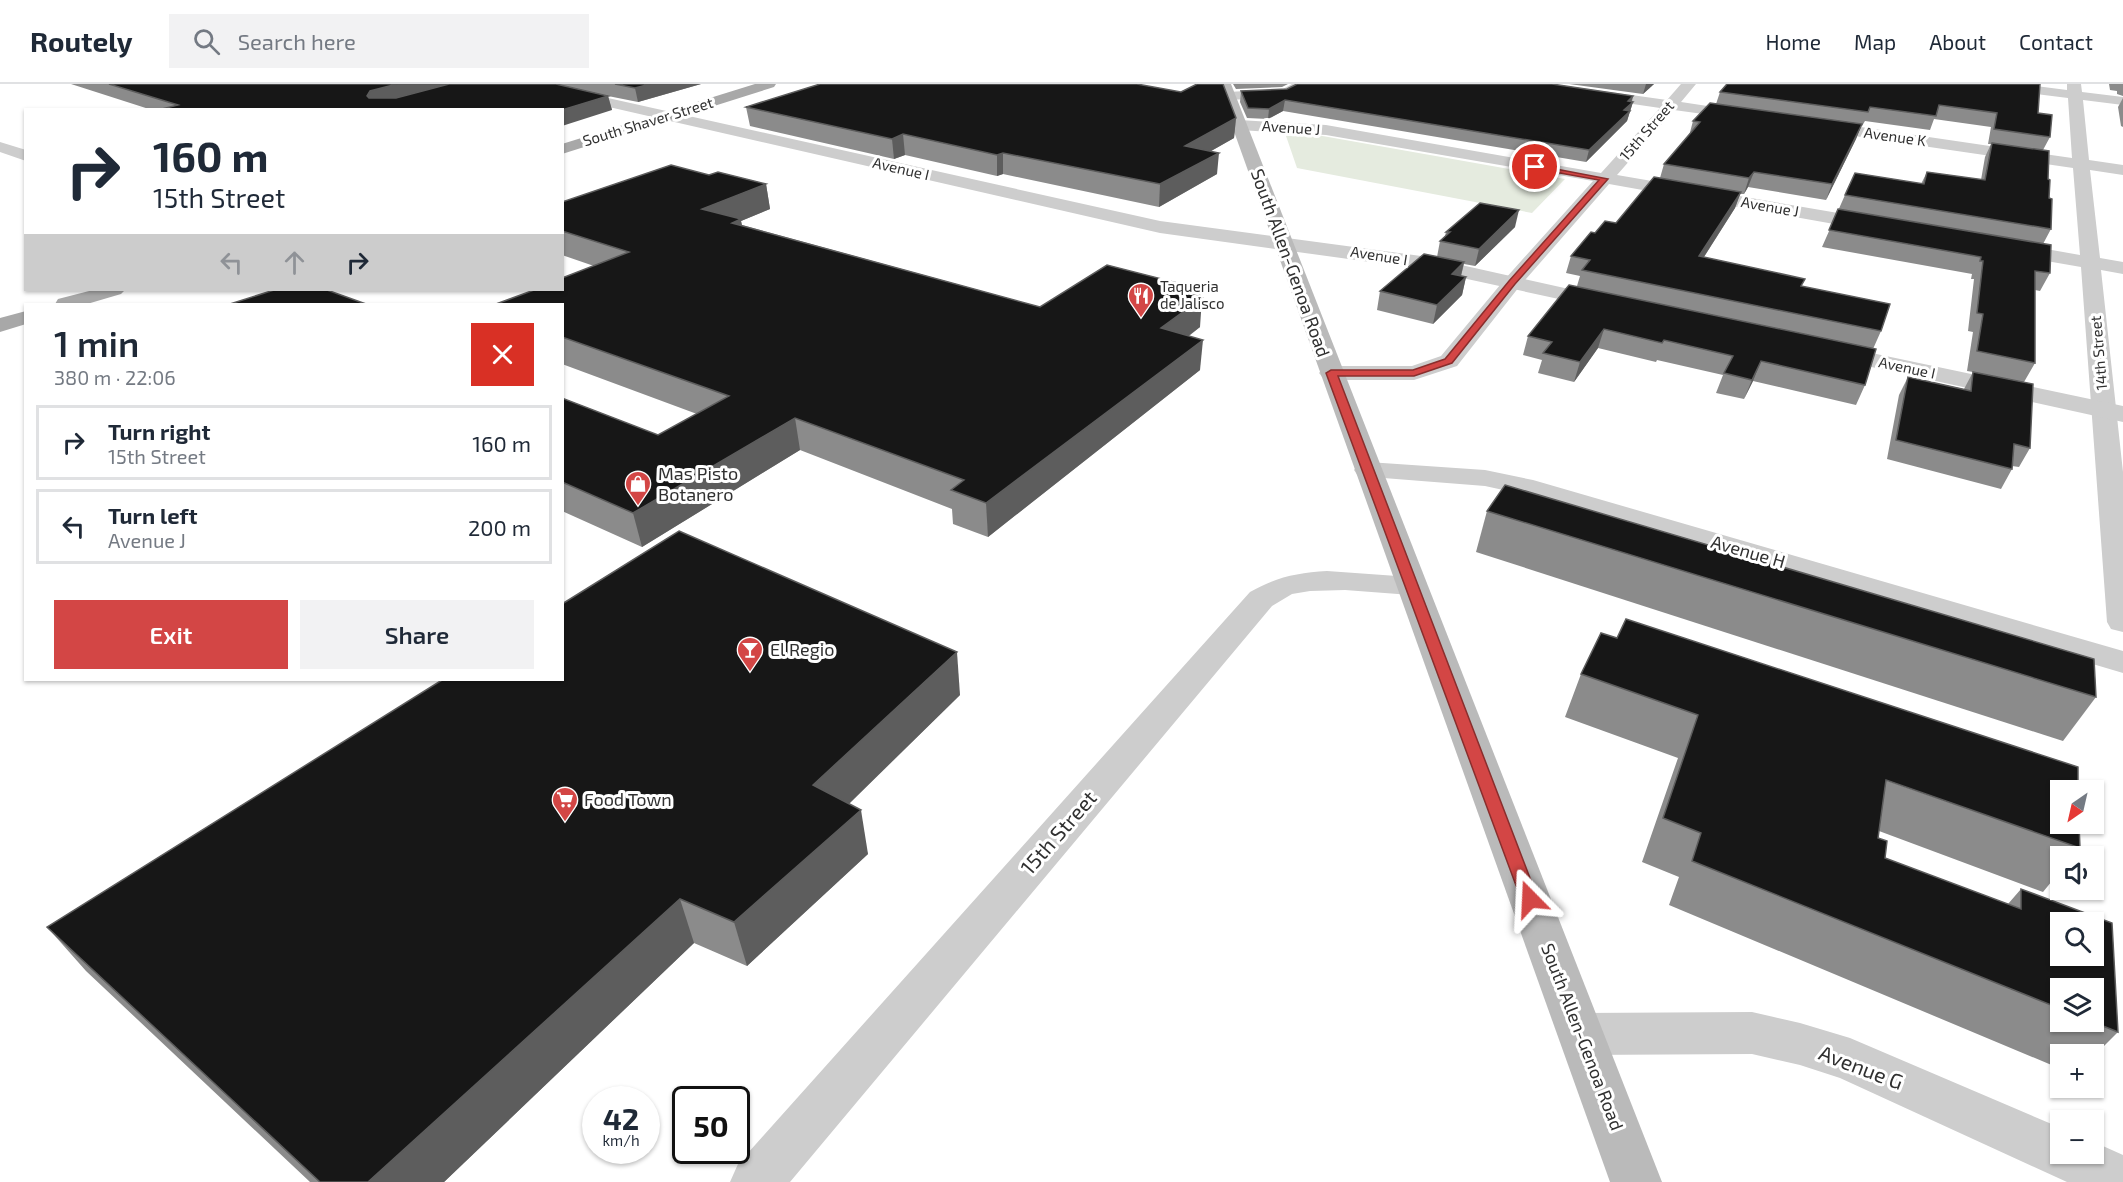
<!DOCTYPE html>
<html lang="en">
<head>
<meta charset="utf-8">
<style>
	:root { --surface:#fff; --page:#f2f2f3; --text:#1f2937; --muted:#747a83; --line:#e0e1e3; --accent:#d34645 }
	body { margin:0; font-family:"Exo 2",sans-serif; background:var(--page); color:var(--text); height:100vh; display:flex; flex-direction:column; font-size:22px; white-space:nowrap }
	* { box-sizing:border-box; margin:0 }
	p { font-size:20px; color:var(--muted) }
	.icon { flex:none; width:33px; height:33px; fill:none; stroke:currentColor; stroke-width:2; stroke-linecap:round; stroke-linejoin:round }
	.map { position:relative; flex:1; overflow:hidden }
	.details { position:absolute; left:24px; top:219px; width:540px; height:378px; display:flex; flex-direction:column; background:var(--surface); border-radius:0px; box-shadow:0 2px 4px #0004 }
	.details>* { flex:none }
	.banner { position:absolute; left:24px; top:24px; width:540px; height:183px; border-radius:0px; box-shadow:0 2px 4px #0004; background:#fff; color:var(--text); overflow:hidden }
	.needle { width:39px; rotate:214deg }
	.controls { position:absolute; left:2050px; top:696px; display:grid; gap:12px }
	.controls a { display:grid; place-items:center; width:54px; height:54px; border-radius:0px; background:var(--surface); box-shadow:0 2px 4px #0004; font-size:30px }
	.speed { position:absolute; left:582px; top:1002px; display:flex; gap:12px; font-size:30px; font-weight:700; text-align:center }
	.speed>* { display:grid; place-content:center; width:78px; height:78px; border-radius:50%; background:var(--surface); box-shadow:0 2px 4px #0004; line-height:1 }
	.speed small { font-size:15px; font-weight:400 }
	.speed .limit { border:3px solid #111; border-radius:9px; background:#fff; color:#111 }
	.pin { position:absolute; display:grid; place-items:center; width:51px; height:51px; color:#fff; margin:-26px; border:3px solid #fff; border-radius:50%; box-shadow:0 2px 6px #0007 }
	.me { position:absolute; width:66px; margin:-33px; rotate:339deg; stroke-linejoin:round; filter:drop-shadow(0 0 4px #0008) }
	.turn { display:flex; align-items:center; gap:21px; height:126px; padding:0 30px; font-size:27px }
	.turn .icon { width:78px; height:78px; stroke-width:2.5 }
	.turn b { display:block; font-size:42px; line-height:51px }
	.lanes { display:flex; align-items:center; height:57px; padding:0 30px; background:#0003; justify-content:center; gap:30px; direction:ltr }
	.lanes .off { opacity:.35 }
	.round { display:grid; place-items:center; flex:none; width:63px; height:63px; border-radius:0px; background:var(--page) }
	.overview { display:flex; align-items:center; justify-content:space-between; height:102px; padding:0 30px }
	h1 { font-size:36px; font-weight:600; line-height:45px }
	.primary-button { display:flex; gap:12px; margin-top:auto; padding:12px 30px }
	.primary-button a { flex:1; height:69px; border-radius:0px; background:var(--accent); color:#fff; font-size:24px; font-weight:600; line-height:69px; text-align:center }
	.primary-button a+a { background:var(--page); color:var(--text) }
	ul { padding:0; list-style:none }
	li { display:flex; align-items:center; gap:18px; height:75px; margin:0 12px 9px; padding:0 18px; border:3px solid var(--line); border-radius:0px }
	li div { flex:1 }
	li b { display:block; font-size:22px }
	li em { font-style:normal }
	header { display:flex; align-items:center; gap:36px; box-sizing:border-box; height:84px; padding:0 30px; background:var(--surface); border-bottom:2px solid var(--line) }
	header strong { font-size:28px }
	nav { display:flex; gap:33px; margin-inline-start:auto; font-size:21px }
	.search { width:420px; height:54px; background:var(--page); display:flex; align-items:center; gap:15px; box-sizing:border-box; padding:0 21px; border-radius:0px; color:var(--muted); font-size:22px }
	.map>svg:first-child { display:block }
	.green { fill:#e5ebdf }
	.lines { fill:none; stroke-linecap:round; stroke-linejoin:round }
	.minor { fill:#cdcdcd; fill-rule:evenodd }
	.tertiary { fill:#cdcdcd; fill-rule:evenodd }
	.secondary { fill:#bababa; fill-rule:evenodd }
	.primary { fill:#a8a8a8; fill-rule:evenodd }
	.wall { fill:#8b8b8b; fill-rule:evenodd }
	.shaded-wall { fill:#5d5d5d }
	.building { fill:#171717; stroke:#5d5d5d; stroke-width:1.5; fill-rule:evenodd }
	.route { fill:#d34645; stroke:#892e2d; stroke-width:1.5 }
	.labels { text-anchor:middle; stroke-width:6; stroke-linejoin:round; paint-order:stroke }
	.far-street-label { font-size:15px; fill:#303030; stroke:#fff }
	.far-poi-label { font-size:15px; fill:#303030; stroke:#fff; text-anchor:start }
	.street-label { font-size:18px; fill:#303030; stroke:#fff }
	.poi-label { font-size:18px; fill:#303030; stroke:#fff; text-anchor:start }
	.near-street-label { font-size:21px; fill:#303030; stroke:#fff }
</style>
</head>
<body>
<header>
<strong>Routely</strong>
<div class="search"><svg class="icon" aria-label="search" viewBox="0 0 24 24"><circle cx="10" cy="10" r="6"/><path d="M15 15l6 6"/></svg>Search here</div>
<nav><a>Home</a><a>Map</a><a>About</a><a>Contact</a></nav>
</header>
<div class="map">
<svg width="2123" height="1098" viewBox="0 0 2123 1098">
	<rect width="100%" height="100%" fill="#fff"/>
	<polygon class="green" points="1300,48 1565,95 1532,129 1297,84 1286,52"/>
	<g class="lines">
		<g class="minor">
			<polygon points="1292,0 1309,0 1286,13 1228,16 1221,12 1228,8 1283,5"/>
			<polygon points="1517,0 1553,0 1667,16 1681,0 1696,0 1681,18 1747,28 1754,32 1747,36 1674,26 1617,91 1879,136 1886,138 1888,142 1886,146 1879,148 1609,100 1519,203 1457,282 1414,296 1331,296 1323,294 1319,289 1323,284 1331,282 1412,282 1441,272 1505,195 1593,97 1326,51 1239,46 1231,41 1239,36 1326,41 1601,89 1660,24 1524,4"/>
			<polygon points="1980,0 2021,0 2067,6 2067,0 2081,0 2082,8 2123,13 2123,21 2083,16 2089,76 2123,81 2123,91 2090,86 2100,174 2123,178 2123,190 2101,186 2123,388 2123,548 2111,545 2107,538 2081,183 2007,170 2000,168 1997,164 2000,160 2007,158 2080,171 2073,84 1813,46 1805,41 1813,36 2072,74 2068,14 1987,4"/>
			<polygon points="0,58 26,66 26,77 0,68"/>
			<polygon points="1368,378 1485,386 1533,396 2123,567 2123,589 1517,409 1485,402 1358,392 1354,386 1358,380"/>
			<path d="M1327 487 1411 493 1422 495 1427 502 1422 509 1411 511 1345 506 1310 507 1292 510 1272 522 790 1098H730L738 1080 1250 508C1276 493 1297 489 1327 487Z"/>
			<polygon points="1752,928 1800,939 1850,954 2061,1044 2061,1070 2094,1070 2094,1058 2123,1071 2123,1098 2067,1098 1840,994 1800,981 1752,970 1581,971 1564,965 1558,950 1564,935 1581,929"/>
		</g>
		<g class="tertiary">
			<polygon points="519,0 545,0 1160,137 1421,172 1605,213 1613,214 1616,219 1613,224 1605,225 1421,185 1160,149 526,4"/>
			<polygon points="1829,260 2123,322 2123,338 1821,272 1817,267 1821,262"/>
		</g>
		<polygon class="secondary" points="1217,0 1231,0 1662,1098 1610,1098"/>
		<g class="primary">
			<polygon points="755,0 776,0 774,3 562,70 562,60"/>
			<polygon points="93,206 125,206 121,210 87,220 55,220 58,215"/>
			<polygon points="26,227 26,240 0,248 0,234"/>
		</g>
	</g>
	<g class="wall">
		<polygon points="71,0 701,0 638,18 608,12 612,26 152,26"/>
		<polygon points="1233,0 1288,0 1282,3 1236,5"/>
		<polygon points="1569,0 1654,0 1643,10"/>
		<polygon points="1727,0 2038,29 2050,53 2043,66 2048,95 2051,145 2043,160 2050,189 2040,207 2035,206 2035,279 2024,298 2030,364 2019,383 2012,382 2012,385 2001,405 1887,375 1899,311 1908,293 1964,305 1973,288 1967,287 1973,248 1968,247 1974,195 1971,195 1972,190 1822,163 1845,111 1921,100 1927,88 1981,96 1985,73 1991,60 1988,60 1991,43 1934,35 1930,46 1865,37 1862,42 1861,42 1856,55 1826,116 1748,103 1744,110 1740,110 1735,124 1704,173 1802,202 1881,247 1873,265 1865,301 1856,321 1753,297 1744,315 1716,309 1723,291 1657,276 1656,278 1598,264 1574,298 1538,289 1542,276 1523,271 1528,252 1577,202 1580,192 1566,189 1571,172 1595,149 1616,139 1660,94 1664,80 1689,52 1693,37 1716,20 1720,8"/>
		<polygon points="2109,0 2123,0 2123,12 2117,10 2117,7 2110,6"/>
		<polygon points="1287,5 1633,12 1632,18 1633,18 1627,37 1586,78 1283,27 1268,35 1247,34 1240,18 1241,7"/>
		<polygon points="2123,14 2123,43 2121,42 2118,23"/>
		<polygon points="746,23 1236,34 1234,54 1211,67 1217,90 1159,123 1003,90 997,92 905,71 894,75 750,42"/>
		<polygon points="709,91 766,100 770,125 741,137 742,141 1040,223 1200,213 1200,243 1189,252 1200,286 988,453 953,440 952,425 800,366 642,463 562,427 562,314 658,351 697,330 562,280 562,220 594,182 562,171 562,118"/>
		<polygon points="1515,143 1475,182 1464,180 1461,192 1466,193 1462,211 1433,240 1377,226 1380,207 1437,173 1440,157 1445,152 1446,148"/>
		<polygon points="1487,427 2096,613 2063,657 1476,468"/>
		<path d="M1581 590 2080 764 2073 772H2061V786L2043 808 1879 747 1878 754 1885 774 2008 820 2021 805 2118 948 2094 972V970H2061V985L1669 821 1679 793 1642 778 1678 674 1565 633ZM2061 904 2094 938H2061Z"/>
		<polygon points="960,611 849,720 868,770 747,882 694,859 444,1098 310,1098 86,887 47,843"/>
	</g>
	<g class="shaded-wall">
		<polygon points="397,0 456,0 375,21 367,12 370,7"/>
		<polygon points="650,0 701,0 638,18 635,4"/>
		<polygon points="1646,0 1654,0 1643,10"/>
		<polygon points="608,12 612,26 562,42 562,26"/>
		<polygon points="1633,12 1631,19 1633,18 1627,37 1586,78 1589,66 1628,17"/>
		<polygon points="1285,16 1283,27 1268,35 1269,25"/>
		<polygon points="1236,34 1234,54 1183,83 1185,62"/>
		<polygon points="1862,40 1856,55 1826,116 1832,100"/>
		<polygon points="903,50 905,71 894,75 892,55"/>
		<polygon points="1003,69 1003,90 997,92 997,71"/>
		<polygon points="1219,69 1217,90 1159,123 1160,100"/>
		<polygon points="1754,88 1748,103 1744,110 1749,94"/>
		<polygon points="766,100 770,125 741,137 746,162 702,125"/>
		<polygon points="1741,108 1735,124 1693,190 1699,172"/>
		<polygon points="1519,126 1515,143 1475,182 1479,165"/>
		<polygon points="1464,178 1460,196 1452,190"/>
		<polygon points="1466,193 1462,211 1433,240 1437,221"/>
		<polygon points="1201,205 1200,216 1202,214 1200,243 1159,274 1161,244 1193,211"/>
		<polygon points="1604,245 1598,264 1574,298 1580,278"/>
		<polygon points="1203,256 1200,286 988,453 986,419"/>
		<polygon points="1761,277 1753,297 1744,315 1752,296"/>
		<polygon points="795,334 800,366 642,463 633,429"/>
		<polygon points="957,568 960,611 822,746 813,701"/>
		<polygon points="861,726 868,770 747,882 734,838"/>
		<polygon points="680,815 694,859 444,1098 368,1098"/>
	</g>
	<g class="building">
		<polygon points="109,0 397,0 370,7 367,12 369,14 396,14 449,0 556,0 608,12 562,26 158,26 178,21"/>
		<polygon points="615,0 650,0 635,4"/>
		<polygon points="820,0 1137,0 1181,8 1197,0 1223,0 1236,34 1185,62 1219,69 1160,100 1003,69 997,71 903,50 892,55 746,23"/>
		<polygon points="1297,0 1552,0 1633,12 1628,17 1633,18 1624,26 1630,27 1589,66 1285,16 1269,25 1248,24 1241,7 1287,5"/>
		<polygon points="1727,0 2040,0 2038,29 2052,31 2050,53 1994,45 1997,29 1939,21 1936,32 1870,23 1868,28 1720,8"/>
		<polygon points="1710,19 1862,40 1832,100 1754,88 1749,94 1664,80 1700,38 1693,37"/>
		<polygon points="1992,59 2049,67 2048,95 2050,96 2049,114 2052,115 2051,145 1845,111 1855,89 1924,100 1927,88 1985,96"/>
		<polygon points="671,81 709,91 718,88 766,100 702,125 741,135 732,139 1040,223 1107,181 1201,205 1193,211 1202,214 1161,244 1203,256 986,419 951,406 964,396 795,334 633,429 562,398 562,314 658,351 729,312 562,253 562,220 496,220 534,206 562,206 562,194 629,168 562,147 562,118"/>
		<polygon points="1654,93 1741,108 1699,172 1805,195 1801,202 1890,220 1881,247 1582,186 1590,176 1571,172 1591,148 1595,149 1605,137 1616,139"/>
		<polygon points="1480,119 1519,126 1479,165 1440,157 1450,148 1446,148"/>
		<polygon points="1838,125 2051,161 2050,189 2035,187 2035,279 1977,267 1983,230 1977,229 1983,177 1980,177 1981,173 1829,146"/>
		<polygon points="1424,170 1464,178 1452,190 1466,193 1437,221 1380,207"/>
		<polygon points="1569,201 1876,265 1865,301 1761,277 1752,296 1724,289 1733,272 1664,256 1662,259 1604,245 1580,278 1543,269 1552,258 1528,252"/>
		<polygon points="274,206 327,206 366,220 230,220"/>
		<polygon points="1973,288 2033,300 2030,364 2014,360 2012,385 1896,356 1908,293 1971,307"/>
		<polygon points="1505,401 2094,575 2096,613 1487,427"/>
		<polygon points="679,447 957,568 813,701 861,726 734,838 680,815 368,1098 320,1098 47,843 442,596 562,596 562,520"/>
		<path d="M1626 535 2078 683V706H2061V740H2079L2080 764 1886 696 1878 754 1887 757 1885 774 2021 825V805L2112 839 2118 948 2093 938H2094V904H2061V925L1692 777 1701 749 1663 734 1698 631 1581 590 1601 549 1617 554ZM2061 838H2094V872H2061Z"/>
	</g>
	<polygon class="route" points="1535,81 1608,95 1515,200 1452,279 1414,292 1338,292 1538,815 1536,820 1530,822 1524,820 1521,815 1326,289 1331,286 1413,286 1445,275 1509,197 1599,96 1532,84"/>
	<defs>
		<symbol id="restaurant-pin" viewBox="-11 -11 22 30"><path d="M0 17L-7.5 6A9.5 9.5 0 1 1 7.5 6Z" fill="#d34645" stroke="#fff"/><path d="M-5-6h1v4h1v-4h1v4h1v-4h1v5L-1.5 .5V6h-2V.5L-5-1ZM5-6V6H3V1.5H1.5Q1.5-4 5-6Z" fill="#fff"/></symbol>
		<symbol id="shop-pin" viewBox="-11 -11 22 30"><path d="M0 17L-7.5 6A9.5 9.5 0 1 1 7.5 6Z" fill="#d34645" stroke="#fff"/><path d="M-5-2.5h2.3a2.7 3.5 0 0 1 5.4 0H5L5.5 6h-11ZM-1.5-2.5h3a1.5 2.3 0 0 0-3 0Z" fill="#fff"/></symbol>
		<symbol id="bar-pin" viewBox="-11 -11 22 30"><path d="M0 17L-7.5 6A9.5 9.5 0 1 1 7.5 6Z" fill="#d34645" stroke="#fff"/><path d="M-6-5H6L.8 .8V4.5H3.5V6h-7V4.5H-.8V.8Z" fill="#fff"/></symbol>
		<symbol id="supermarket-pin" viewBox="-11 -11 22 30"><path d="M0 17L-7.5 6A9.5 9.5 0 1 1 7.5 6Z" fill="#d34645" stroke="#fff"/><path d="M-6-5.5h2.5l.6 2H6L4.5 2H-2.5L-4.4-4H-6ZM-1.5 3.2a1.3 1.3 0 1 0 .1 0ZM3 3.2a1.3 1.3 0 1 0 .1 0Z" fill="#fff"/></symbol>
	</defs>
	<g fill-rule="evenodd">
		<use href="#restaurant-pin" x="1126" y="197" width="30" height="40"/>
		<use href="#shop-pin" x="623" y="385" width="30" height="40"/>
		<use href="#bar-pin" x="735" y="551" width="30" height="40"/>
		<use href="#supermarket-pin" x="550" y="701" width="30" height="40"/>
	</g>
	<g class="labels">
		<g class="far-street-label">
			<text transform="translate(648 38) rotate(-17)" y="5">South Shaver Street</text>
			<text transform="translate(1291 44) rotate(4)" y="5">Avenue J</text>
			<text transform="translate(1647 47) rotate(-49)" y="5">15th Street</text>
			<text transform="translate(1895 53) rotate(8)" y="5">Avenue K</text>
			<text transform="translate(901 85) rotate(13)" y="5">Avenue I</text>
			<text transform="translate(1770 123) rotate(10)" y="5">Avenue J</text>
			<text transform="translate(1379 172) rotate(9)" y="5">Avenue I</text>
			<text transform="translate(2099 269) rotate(-95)" y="5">14th Street</text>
			<text transform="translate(1907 284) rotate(12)" y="5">Avenue I</text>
		</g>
		<g class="far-poi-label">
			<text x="1160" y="208">Taqueria<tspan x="1160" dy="17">de Jalisco</tspan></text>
		</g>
		<g class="street-label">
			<text transform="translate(1290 179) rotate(70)" y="6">South Allen-Genoa Road</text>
			<text transform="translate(1748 468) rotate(16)" y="6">Avenue H</text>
			<text transform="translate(1582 953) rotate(69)" y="6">South Allen-Genoa Road</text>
		</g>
		<g class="poi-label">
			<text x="658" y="396">Mas Pisto<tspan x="658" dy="21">Botanero</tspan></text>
			<text x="770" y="572">El Regio</text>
			<text x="584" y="722">Food Town</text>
		</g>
		<g class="near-street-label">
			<text transform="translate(1059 749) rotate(-49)" y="7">15th Street</text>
			<text transform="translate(1861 984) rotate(21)" y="7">Avenue G</text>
		</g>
	</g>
</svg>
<div class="controls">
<a><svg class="needle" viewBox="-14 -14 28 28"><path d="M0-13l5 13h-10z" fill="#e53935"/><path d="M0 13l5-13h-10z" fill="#747a83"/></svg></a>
<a><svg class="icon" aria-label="sound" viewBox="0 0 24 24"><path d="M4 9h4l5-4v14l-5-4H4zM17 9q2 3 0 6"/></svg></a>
<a><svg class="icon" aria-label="search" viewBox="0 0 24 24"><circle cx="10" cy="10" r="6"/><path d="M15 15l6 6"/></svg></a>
<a><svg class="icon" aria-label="layers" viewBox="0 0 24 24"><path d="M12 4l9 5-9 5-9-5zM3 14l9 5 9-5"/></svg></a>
<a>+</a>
<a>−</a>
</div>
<div class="speed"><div>42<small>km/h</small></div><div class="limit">50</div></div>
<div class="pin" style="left:1535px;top:83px;background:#d93025"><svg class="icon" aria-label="arrive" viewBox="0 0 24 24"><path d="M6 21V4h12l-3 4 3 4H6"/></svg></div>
<svg class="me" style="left:1530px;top:815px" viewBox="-20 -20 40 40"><path d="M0-17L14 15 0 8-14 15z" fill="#d34645" stroke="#fff" stroke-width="4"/></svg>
<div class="banner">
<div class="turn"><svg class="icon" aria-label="right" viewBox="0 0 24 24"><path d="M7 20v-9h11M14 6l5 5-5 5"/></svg><div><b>160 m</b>15th Street</div></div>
<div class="lanes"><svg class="icon off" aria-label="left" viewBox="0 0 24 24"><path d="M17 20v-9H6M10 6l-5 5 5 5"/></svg><svg class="icon off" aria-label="ahead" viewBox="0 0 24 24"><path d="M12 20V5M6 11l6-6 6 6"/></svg><svg class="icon" aria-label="right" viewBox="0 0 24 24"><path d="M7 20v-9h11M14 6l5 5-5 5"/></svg></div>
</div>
<section class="details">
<div class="overview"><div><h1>1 min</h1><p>380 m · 22:06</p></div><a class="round" style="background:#d93025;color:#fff"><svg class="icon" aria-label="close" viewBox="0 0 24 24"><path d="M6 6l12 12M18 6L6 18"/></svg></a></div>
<ul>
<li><svg class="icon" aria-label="right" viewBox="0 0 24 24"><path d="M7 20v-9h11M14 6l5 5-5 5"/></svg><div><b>Turn right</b><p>15th Street</p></div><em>160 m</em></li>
<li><svg class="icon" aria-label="left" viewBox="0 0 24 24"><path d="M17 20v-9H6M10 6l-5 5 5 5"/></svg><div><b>Turn left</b><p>Avenue J</p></div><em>200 m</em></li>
</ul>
<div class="primary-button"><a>Exit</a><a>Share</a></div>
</section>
</div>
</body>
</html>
